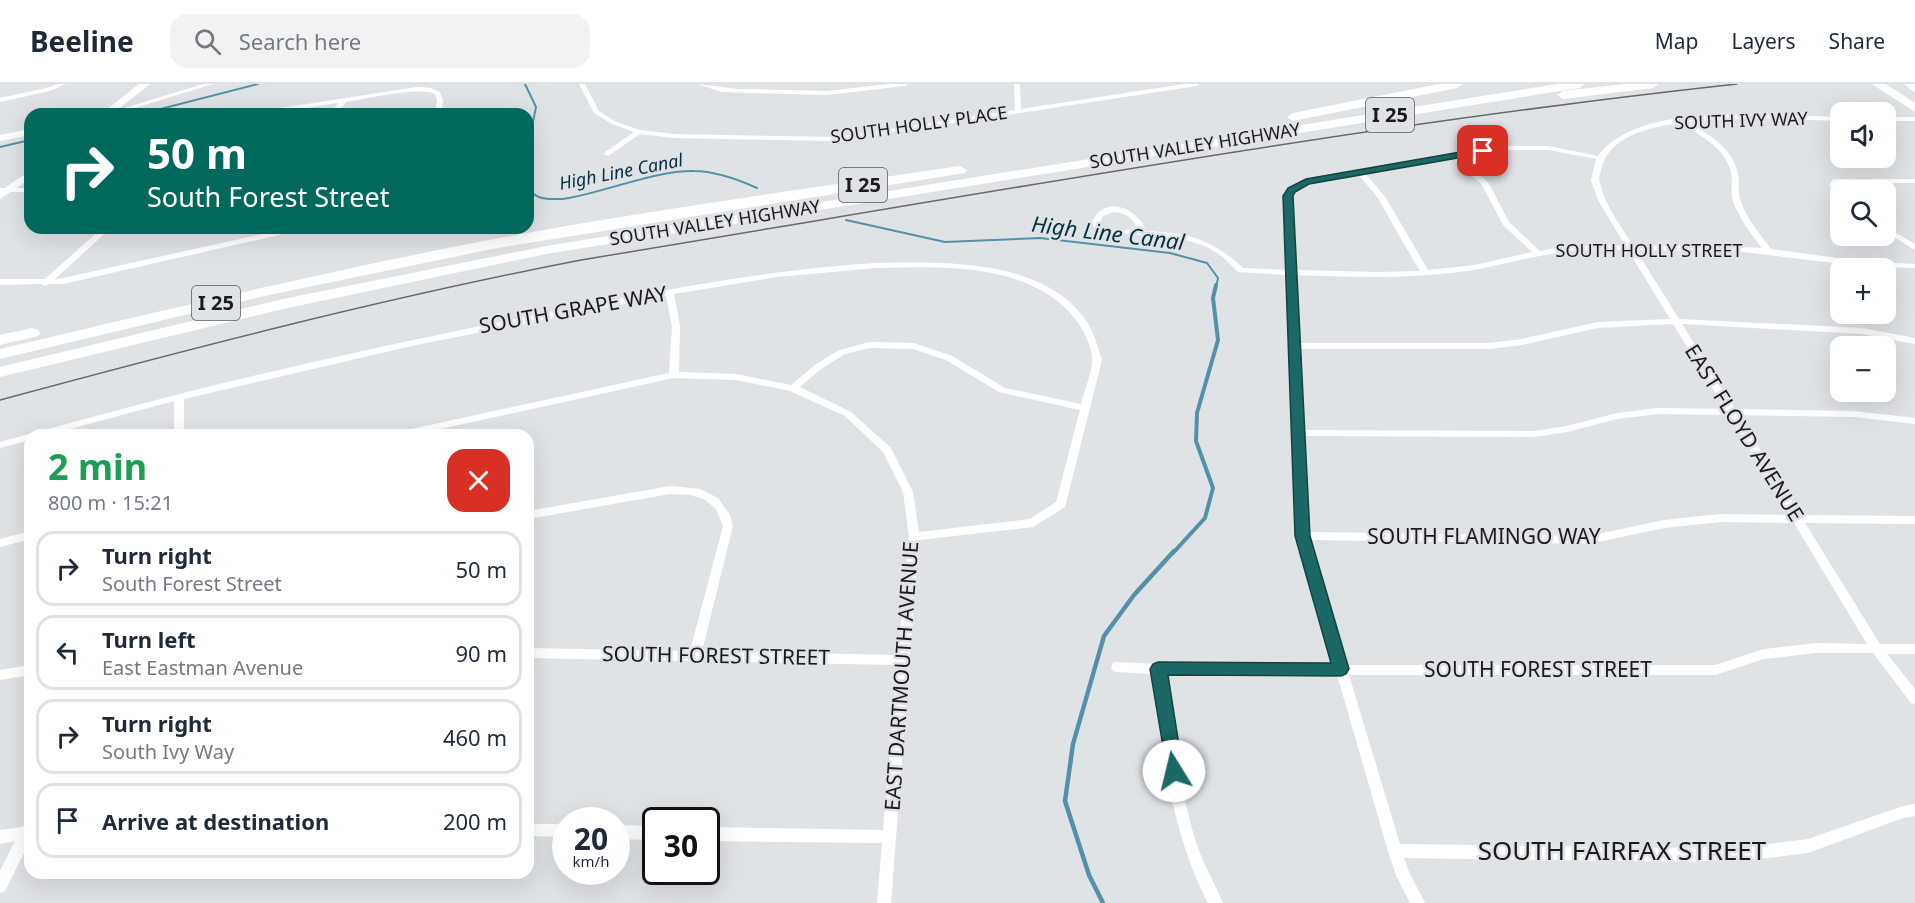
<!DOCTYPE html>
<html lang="en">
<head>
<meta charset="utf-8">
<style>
	:root { --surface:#fff; --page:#f2f2f3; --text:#1f2937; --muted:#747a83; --line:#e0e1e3 }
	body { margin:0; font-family:"Noto Sans",sans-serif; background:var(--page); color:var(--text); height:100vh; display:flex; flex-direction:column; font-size:22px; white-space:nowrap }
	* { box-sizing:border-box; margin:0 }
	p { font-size:20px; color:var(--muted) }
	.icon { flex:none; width:33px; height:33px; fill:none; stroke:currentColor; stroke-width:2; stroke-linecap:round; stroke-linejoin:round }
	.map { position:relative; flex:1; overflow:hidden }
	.drawer { position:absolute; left:24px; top:345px; width:510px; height:450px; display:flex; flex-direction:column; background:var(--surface); border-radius:18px; box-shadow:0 6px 24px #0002 }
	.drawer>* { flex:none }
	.banner { position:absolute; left:24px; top:24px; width:510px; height:126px; border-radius:18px; box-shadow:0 6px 24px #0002; background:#00695c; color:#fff; overflow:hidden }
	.tools { position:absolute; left:1830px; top:18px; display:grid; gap:12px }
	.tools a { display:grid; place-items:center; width:66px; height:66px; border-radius:12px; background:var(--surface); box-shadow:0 6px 24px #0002; font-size:30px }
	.speed { position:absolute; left:552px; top:723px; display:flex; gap:12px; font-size:30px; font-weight:700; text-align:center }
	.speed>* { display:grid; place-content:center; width:78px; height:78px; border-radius:50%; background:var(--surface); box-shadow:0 6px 24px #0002; line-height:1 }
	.speed small { font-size:15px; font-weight:400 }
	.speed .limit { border:3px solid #111; border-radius:9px; background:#fff; color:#111 }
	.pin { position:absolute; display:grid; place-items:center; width:51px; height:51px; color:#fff; margin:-26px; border-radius:12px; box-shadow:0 3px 9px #0006 }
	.me { position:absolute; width:66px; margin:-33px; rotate:351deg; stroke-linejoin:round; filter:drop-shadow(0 0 4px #0008) }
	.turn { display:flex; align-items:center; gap:21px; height:126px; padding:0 24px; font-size:27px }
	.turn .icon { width:78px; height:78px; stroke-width:2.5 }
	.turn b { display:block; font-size:42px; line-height:51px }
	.round { display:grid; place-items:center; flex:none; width:63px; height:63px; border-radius:18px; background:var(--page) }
	.head { display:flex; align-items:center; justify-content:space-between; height:102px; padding:0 24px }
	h1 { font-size:36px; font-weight:700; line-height:45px; color:#1e9e55 }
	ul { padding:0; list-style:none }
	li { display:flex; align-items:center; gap:18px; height:75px; margin:0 12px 9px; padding:0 12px; border:3px solid var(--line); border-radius:18px }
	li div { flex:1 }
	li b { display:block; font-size:22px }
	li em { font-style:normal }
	header { display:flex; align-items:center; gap:36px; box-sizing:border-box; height:84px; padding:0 30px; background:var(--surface); border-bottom:2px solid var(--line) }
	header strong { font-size:28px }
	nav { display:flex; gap:33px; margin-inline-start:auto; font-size:21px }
	.search { width:420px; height:54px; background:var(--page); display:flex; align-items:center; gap:15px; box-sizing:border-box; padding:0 21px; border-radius:18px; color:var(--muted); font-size:22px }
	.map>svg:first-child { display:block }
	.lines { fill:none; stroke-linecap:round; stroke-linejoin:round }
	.stream-far2 { stroke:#5491a9; stroke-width:2 }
	.stream-far1 { stroke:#5491a9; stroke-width:4 }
	.stream { stroke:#5491a9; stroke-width:4.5 }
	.street { fill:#fff; fill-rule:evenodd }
	.secondary { fill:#fff; fill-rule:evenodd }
	.highway { fill:#fff; fill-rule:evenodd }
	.tram { stroke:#67686a; stroke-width:1.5 }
	.route { fill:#1c6864; stroke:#124441; stroke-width:1.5 }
	.labels { text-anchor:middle; stroke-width:5; stroke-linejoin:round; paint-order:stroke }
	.far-street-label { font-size:18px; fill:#1a1b1c; stroke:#e0e3e6 }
	.far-water-label { font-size:18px; font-style:italic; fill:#06303e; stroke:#e0e3e6 }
	.shield { fill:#e0e3e6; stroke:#555759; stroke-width:1.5 }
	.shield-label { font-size:20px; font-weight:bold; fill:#1a1b1c }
	.street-label { font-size:21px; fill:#1a1b1c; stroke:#e0e3e6 }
	.water-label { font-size:22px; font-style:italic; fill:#06303e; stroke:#e0e3e6 }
	.near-street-label { font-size:26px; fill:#1a1b1c; stroke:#e0e3e6 }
</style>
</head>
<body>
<header>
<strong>Beeline</strong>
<div class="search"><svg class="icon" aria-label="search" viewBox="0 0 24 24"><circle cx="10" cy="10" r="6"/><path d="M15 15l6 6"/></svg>Search here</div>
<nav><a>Map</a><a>Layers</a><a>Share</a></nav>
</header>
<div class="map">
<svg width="1915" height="819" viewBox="0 0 1915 819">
	<rect width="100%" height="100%" fill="#e0e3e6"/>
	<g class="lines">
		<g class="stream-far2">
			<polyline points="525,0 536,23 528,63"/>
			<polyline points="141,30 258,0"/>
			<polyline points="0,63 30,56"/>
			<path d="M528 103C536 117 548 115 563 115 603 109 656 86 694 87 716 87 737 95 757 104"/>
			<polyline points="846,136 945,158 1040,154 1170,169 1207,179 1218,194 1216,203"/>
		</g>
		<polyline class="stream-far1" points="1173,469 1205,434 1213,404 1196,357 1197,329 1218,256 1213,214 1216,201"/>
		<polyline class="stream" points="1103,819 1089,791 1065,717 1073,660 1104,552 1134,511 1174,467"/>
		<g class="street">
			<polygon points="57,0 66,0 50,7 0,18 0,14 46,4"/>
			<polygon points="203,0 213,0 115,30 105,30"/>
			<polygon points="579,0 585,0 599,27 616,38 640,46 674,50 836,53 1015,26 1014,0 1020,0 1021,25 1184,0 1200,0 1197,2 836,57 674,54 640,50 608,72 604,70 605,68 634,48 612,40 594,29"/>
			<polygon points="697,0 738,5 827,7 888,0 908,0 905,2 827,11 722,8"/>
			<path d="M417 3 431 4 440 8 443 17 441 30H435L437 17 435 10C420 2 365 15 346 18L337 30H331L338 19 268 30H252L255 28Z"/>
			<path d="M1757 30 1840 33V37L1757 34 1688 38C1708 50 1733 64 1738 90 1740 99 1737 108 1741 118 1747 135 1760 150 1771 165L1859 177 1915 180V184L1859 182 1743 168 1636 166 1679 235 1862 244 1915 254V260L1862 250 1682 240 1735 325 1854 327 1915 334V340L1854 333 1739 331 1800 431 1915 432V440L1805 439 1880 560H1915V570H1887L1915 605V620L1911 619 1873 569H1816L1764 575 1715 591H1349L1400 760 1687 764 1769 760 1808 755 1903 722 1915 720V732L1903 734 1808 769 1769 774 1687 778 1404 774 1409 788 1425 819H1410L1396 791 1388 767 1337 591 1165 590C1174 648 1179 708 1198 764 1205 783 1215 800 1223 819H1208C1170 745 1164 671 1153 590L1117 588 1113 587 1111 583 1113 579 1117 578 1158 580 1334 581 1297 452 1287 191 1238 188 1223 173 1207 163 1190 157 1157 152 1096 148 1092 138C1094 135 1095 132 1098 129 1114 113 1141 129 1146 147 1188 149 1212 155 1243 184L1287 186 1284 113 1288 104 1303 96 1498 62H1548L1598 72C1630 29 1709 31 1757 30ZM1680 39C1700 51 1726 64 1731 89 1733 98 1730 108 1733 117 1739 134 1751 150 1762 164L1698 161H1633C1621 142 1605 122 1600 99 1598 95 1600 90 1601 86 1608 52 1650 43 1680 39ZM1498 66H1548L1596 75 1591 97 1599 118 1625 161 1568 162 1540 167 1509 138 1488 98 1459 73ZM1452 74 1482 101 1503 141 1532 168 1475 181 1428 186 1386 114 1366 90ZM1359 91 1378 114 1401 155 1420 187 1378 188 1295 186 1292 113C1299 96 1342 94 1359 91ZM1114 128C1126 129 1135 135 1138 147L1102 144 1100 138 1103 132ZM1628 166 1670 235 1598 238 1522 255 1489 259H1299L1295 191C1350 193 1406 195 1460 188 1491 184 1520 175 1550 170 1576 165 1602 166 1628 166ZM1673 240 1725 325 1658 324 1617 329 1567 342 1534 347 1303 346 1299 265H1489L1522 261 1598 244ZM1658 330 1729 331 1789 431 1721 430 1664 436 1588 452 1307 448 1303 352 1534 353 1567 348 1617 335ZM1721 438 1794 439 1867 560 1816 559 1764 565 1715 581H1346L1309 456 1588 460 1664 444Z"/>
			<rect x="1886" y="33" width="29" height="4"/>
			<polygon points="1833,95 1915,95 1915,99 1838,99 1837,101 1841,106 1840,112 1837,112 1829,101"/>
			<rect x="0" y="104" width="30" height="4"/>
			<polygon points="1886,143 1915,160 1915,166 1886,148"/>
			<polygon points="102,144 111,144 55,195 63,194 290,144 305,144 301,146 63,200 49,200 45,202 41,200 0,201 0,195 45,195"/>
			<path d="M876 179C944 178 1048 174 1089 241 1095 252 1098 264 1102 276L1065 423 1033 443 919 456 891 819H877L882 759 706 757V743L883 746 897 581 528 574V564L690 567 723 442 716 425 704 415 690 411 670 410 528 435V427L670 402 681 403 700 405 718 414 730 431 733 442 702 567 898 571 909 453 903 408 883 368 845 332 790 307 736 296 674 294 413 351H393L398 348 669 289 672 242 666 212 416 261 184 315V351H174V317L48 351H30V356L0 364V358C62 341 125 324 187 308 307 278 428 252 550 228 658 207 765 186 876 179ZM876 184C943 183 1031 177 1077 237 1084 247 1092 263 1092 275 1093 285 1084 309 1081 320L1005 304 952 272 914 259 870 258 839 266 815 281 791 301 736 290 679 288 680 242 674 210 777 193ZM870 264 913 265 946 276 999 308 1080 326 1056 418 1030 435 919 448 913 408 891 364 851 328 800 303 821 285 845 270Z"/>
			<polygon points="30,447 30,455 0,463 0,455"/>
			<polygon points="30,581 30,591 0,596 0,586"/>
			<polygon points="30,737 30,757 5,807 0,809 0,787 15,757 0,760 0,746 23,743 25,738"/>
			<polygon points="528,740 566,740 566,753 528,752"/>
			<polygon points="616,741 656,742 656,756 616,755"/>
		</g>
		<g class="secondary">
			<polygon points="139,0 150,0 112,30 101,30"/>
			<polygon points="30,45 30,51 0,57 0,51"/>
			<polygon points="30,87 30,95 0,115 0,107"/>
		</g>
		<g class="highway">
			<polygon points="1439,0 1463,0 1457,4 1293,37 1287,33 1293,29"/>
			<polygon points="1557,0 1585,0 1579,4 546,170 283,225 0,293 0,283 283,215 546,162"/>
			<polygon points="1624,0 1659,0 1653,4 1563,15 1557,11 1563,7"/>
			<polygon points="1872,0 1886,0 1915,19 1915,28"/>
			<polygon points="1904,0 1915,0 1915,9"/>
			<path d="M960 82 967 86 965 89 497 164 269 211 0 275V265C164 226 328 187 494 155 649 126 805 105 960 82Z"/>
			<polygon points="32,244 38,246 40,249 38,252 0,261 0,251"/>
		</g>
		<path class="tram" d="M0 316C192 264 385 214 581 176 965 113 1350 42 1737 0"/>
	</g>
	<polygon class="route" points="1483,64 1487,67 1486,69 1309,100 1295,108 1293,112 1310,452 1349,585 1346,590 1341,592 1168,591 1183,687 1181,692 1174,695 1168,692 1150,585 1153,580 1158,578 1331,579 1295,452 1283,112 1288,104 1306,95"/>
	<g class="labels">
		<g class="far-street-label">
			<text transform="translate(1741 37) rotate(-2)" y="6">SOUTH IVY WAY</text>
			<text transform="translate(919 41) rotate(-8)" y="6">SOUTH HOLLY PLACE</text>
			<text transform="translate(1195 62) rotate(-9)" y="6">SOUTH VALLEY HIGHWAY</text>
			<text transform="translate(715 139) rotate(-9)" y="6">SOUTH VALLEY HIGHWAY</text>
			<text x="1649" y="173">SOUTH HOLLY STREET</text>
		</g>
		<g class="far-water-label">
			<text transform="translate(621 88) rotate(-11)" y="6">High Line Canal</text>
		</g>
		<g class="shield">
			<rect x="1366" y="14" width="48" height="34" rx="4.5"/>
			<rect x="839" y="84" width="48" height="34" rx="4.5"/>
			<rect x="192" y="202" width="48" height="34" rx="4.5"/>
		</g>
		<g class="shield-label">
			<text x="1390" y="38">I 25</text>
			<text x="863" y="108">I 25</text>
			<text x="216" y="226">I 25</text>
		</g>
		<g class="street-label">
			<text transform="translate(573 226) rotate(-10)" y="7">SOUTH GRAPE WAY</text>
			<text transform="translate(1744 349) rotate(58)" y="7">EAST FLOYD AVENUE</text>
			<text x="1484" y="460">SOUTH FLAMINGO WAY</text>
			<text transform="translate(716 572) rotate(1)" y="7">SOUTH FOREST STREET</text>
			<text x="1538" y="593">SOUTH FOREST STREET</text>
			<text transform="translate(902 592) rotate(-86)" y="7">EAST DARTMOUTH AVENUE</text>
		</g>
		<g class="water-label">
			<text transform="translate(1108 149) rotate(7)" y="8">High Line Canal</text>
		</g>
		<g class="near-street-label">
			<text x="1622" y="776">SOUTH FAIRFAX STREET</text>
		</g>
	</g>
</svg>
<div class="tools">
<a><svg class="icon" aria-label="sound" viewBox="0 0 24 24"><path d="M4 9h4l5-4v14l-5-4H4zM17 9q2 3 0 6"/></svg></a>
<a><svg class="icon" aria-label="search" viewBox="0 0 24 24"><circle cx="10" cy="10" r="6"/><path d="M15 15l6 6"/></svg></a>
<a>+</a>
<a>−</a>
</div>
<div class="speed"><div>20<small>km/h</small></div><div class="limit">30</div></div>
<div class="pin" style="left:1483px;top:67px;background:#d93025"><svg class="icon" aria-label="arrive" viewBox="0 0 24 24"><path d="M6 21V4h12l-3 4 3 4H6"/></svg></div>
<svg class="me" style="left:1174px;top:687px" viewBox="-20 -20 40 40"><circle r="19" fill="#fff"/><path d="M0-13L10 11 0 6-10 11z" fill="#1c6864"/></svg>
<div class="banner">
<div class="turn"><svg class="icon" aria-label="right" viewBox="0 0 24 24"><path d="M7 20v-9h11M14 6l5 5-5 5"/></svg><div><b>50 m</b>South Forest Street</div></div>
</div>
<section class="drawer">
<div class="head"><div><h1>2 min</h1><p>800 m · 15:21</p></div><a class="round" style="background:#d93025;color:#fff"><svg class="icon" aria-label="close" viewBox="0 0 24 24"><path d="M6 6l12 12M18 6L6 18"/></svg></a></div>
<ul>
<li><svg class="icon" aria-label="right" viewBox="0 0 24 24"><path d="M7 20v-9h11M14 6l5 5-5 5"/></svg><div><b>Turn right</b><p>South Forest Street</p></div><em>50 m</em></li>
<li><svg class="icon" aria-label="left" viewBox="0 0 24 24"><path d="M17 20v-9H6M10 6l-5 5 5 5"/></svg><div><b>Turn left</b><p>East Eastman Avenue</p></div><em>90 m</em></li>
<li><svg class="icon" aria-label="right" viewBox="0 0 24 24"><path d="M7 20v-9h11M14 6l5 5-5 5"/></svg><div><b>Turn right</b><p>South Ivy Way</p></div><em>460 m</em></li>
<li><svg class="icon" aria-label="arrive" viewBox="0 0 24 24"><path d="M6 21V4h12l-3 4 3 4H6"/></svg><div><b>Arrive at destination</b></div><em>200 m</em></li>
</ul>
</section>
</div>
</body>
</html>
